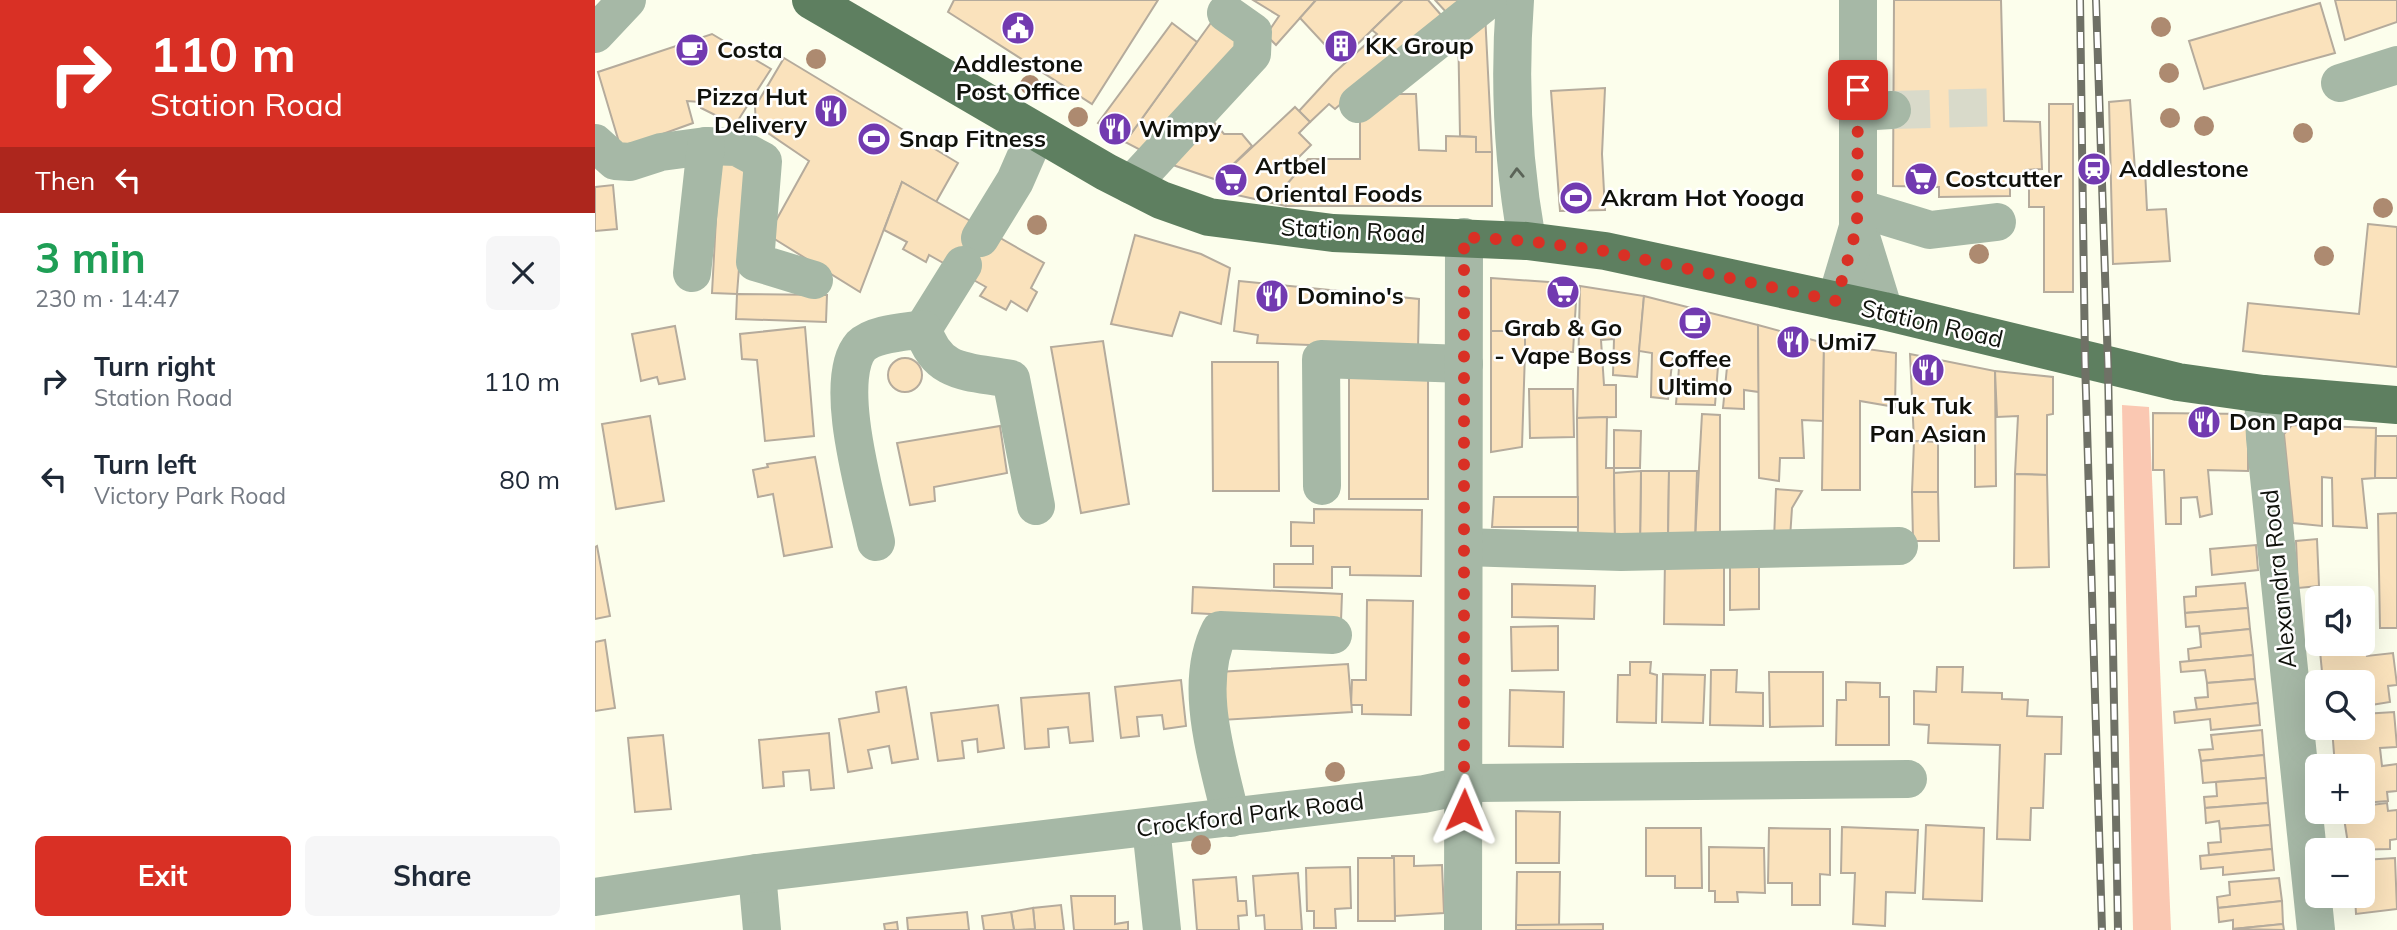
<!DOCTYPE html>
<html lang="en">
<head>
<meta charset="utf-8">
<style>
	:root { --surface:#fff; --page:#f6f6f7; --text:#1f2937; --muted:#747a83; --accent:#d93025 }
	body { margin:0; font-family:Mulish,sans-serif; background:var(--page); color:var(--text); height:100vh; display:flex; flex-direction:column; font-size:26px; white-space:nowrap }
	* { box-sizing:border-box; margin:0 }
	p { font-size:23px; color:var(--muted) }
	.icon { flex:none; width:38px; height:38px; fill:none; stroke:currentColor; stroke-width:2; stroke-linecap:round; stroke-linejoin:round }
	.map { position:relative; flex:1; overflow:hidden }
	.drawer { display:flex; flex-direction:column; background:var(--surface); width:595px }
	.drawer>* { flex:none }
	.hud { background:#d93025; color:#fff; overflow:hidden }
	.fabs { position:absolute; left:1710px; top:586px; display:grid; gap:14px }
	.fabs a { display:grid; place-items:center; width:70px; height:70px; border-radius:10px; background:var(--surface); box-shadow:0 7px 28px #0002; font-size:35px }
	.pin { position:absolute; display:grid; place-items:center; width:60px; height:60px; color:#fff; margin:-30px; border-radius:14px; box-shadow:0 4px 10px #0006 }
	.me { position:absolute; width:77px; margin:-38px; rotate:1deg; stroke-linejoin:round; filter:drop-shadow(0 0 5px #0008) }
	.turn { display:flex; align-items:center; gap:24px; height:147px; padding:0 35px; font-size:32px }
	.turn .icon { width:91px; height:91px; stroke-width:2.5 }
	.turn b { display:block; font-size:49px; line-height:60px }
	.then { display:flex; align-items:center; height:66px; padding:0 35px; background:#0003; gap:14px; font-size:26px }
	.round { display:grid; place-items:center; flex:none; width:74px; height:74px; border-radius:10px; background:var(--page) }
	.summary { display:flex; align-items:center; justify-content:space-between; height:119px; padding:0 35px }
	h1 { font-size:42px; font-weight:700; line-height:52px; color:#1e9e55 }
	.action { display:flex; gap:14px; margin-top:auto; padding:14px 35px }
	.action a { flex:1; height:80px; border-radius:10px; background:var(--accent); color:#fff; font-size:28px; font-weight:700; line-height:80px; text-align:center }
	.action a+a { background:var(--page); color:var(--text) }
	ul { padding:0; list-style:none }
	li { display:flex; align-items:center; gap:21px; height:98px; padding:0 35px }
	li div { flex:1 }
	li b { display:block; font-size:26px }
	li em { font-style:normal }
	main { display:flex; flex:1; min-height:0 }
	.map>svg:first-child { display:block }
	.green { fill:#fac8b2 }
	.building { fill:#fae2bc; stroke:#b5ab9c; stroke-width:2 }
	.lines { fill:none; stroke-linecap:round; stroke-linejoin:round }
	.minor-tunnel { stroke:#d9daca; stroke-width:38; stroke-dasharray:38 19; stroke-linecap:butt }
	.minor { stroke:#a6b8a6; stroke-width:38 }
	.major { stroke:#5e7f60; stroke-width:38 }
	.rail-casing { stroke:#6f7166; stroke-width:8 }
	.rail { stroke:#fff; stroke-width:5; stroke-dasharray:16; stroke-linecap:butt }
	.tree { fill:#ad8a70 }
	.oneway { stroke:#5b6458 }
	.route { stroke:#d93025; stroke-width:12; stroke-dasharray:0 21.6 }
	.labels { text-anchor:middle; stroke-width:5; stroke-linejoin:round; paint-order:stroke }
	.poi-label { font-size:24px; font-weight:bold; fill:#10110b; stroke:#fff; text-anchor:start }
	.street-label { font-size:24px; fill:#10110b; stroke:#fff }
</style>
</head>
<body>
<main>
<section class="drawer">
<div class="hud">
<div class="turn"><svg class="icon" aria-label="right" viewBox="0 0 24 24"><path d="M7 20v-9h11M14 6l5 5-5 5"/></svg><div><b>110 m</b>Station Road</div></div>
<div class="then">Then<svg class="icon" aria-label="left" viewBox="0 0 24 24"><path d="M17 20v-9H6M10 6l-5 5 5 5"/></svg></div>
</div>
<div class="summary"><div><h1>3 min</h1><p>230 m · 14:47</p></div><a class="round"><svg class="icon" aria-label="close" viewBox="0 0 24 24"><path d="M6 6l12 12M18 6L6 18"/></svg></a></div>
<ul>
<li><svg class="icon" aria-label="right" viewBox="0 0 24 24"><path d="M7 20v-9h11M14 6l5 5-5 5"/></svg><div><b>Turn right</b><p>Station Road</p></div><em>110 m</em></li>
<li><svg class="icon" aria-label="left" viewBox="0 0 24 24"><path d="M17 20v-9H6M10 6l-5 5 5 5"/></svg><div><b>Turn left</b><p>Victory Park Road</p></div><em>80 m</em></li>
</ul>
<div class="action"><a>Exit</a><a>Share</a></div>
</section>
<div class="map">
<svg width="1802" height="930" viewBox="0 0 1802 930">
	<rect width="100%" height="100%" fill="#fcfeec"/>
	<polygon class="green" points="1527,405 1554,407 1576,930 1538,930"/>
	<g class="building">
		<polygon points="359,0 563,0 497,104 353,12"/>
		<polygon points="658,0 721,0 681,45 671,35 684,16"/>
		<polygon points="721,0 808,0 745,61 705,18"/>
		<polygon points="808,0 833,0 847,16 740,109 734,104 715,122 704,111 738,74 782,34 777,30"/>
		<polygon points="840,0 866,0 852,13"/>
		<polygon points="1299,0 1406,0 1409,121 1445,122 1447,169 1430,170 1430,185 1415,184 1415,196 1344,197 1344,187 1298,186"/>
		<polygon points="1740,0 1802,0 1802,22 1750,40"/>
		<polygon points="1725,3 1740,53 1609,89 1594,41"/>
		<polygon points="890,13 897,152 881,152 881,137 865,136 863,23"/>
		<polygon points="618,20 652,41 555,155 530,142"/>
		<polygon points="577,23 602,42 530,142 503,123"/>
		<polygon points="117,34 176,69 140,125 106,108 105,102 92,101 98,123 26,149 3,72"/>
		<polygon points="189,58 363,163 341,202 307,182 265,292 173,235 214,161 161,125 160,107"/>
		<polygon points="1010,88 1007,154 1010,210 965,211 956,91"/>
		<polygon points="797,94 821,94 824,150 851,151 851,136 881,137 881,152 897,152 897,206 691,206 691,185 713,159 765,159 765,111"/>
		<polygon points="1535,100 1540,170 1550,170 1552,210 1571,209 1575,261 1518,264 1514,102"/>
		<polygon points="1454,104 1478,104 1478,292 1449,292 1449,207 1434,207 1434,175 1454,175"/>
		<polygon points="700,107 715,122 704,133 716,145 698,163 704,170 691,185 691,206 628,192 622,180"/>
		<polygon points="612,114 629,134 647,134 657,146 622,180 566,161"/>
		<polygon points="124,163 152,165 142,294 117,293"/>
		<polygon points="307,182 449,263 436,288 442,292 432,311 416,301 411,310 385,296 391,287 334,255 331,262 308,249 312,242 289,230"/>
		<polygon points="18,185 22,229 0,231 0,187"/>
		<polygon points="1773,224 1802,227 1802,367 1648,351 1653,303 1764,314"/>
		<polygon points="540,235 606,254 635,268 626,324 585,312 577,336 516,324"/>
		<polygon points="896,278 982,284 978,352 930,352 930,331 896,331"/>
		<polygon points="644,281 824,299 823,349 662,343 663,335 639,331"/>
		<polygon points="985,286 1049,296 1042,377 1018,375 1019,339 1006,340 1009,385 1021,385 1021,417 982,418"/>
		<polygon points="142,294 232,295 231,322 141,319"/>
		<polygon points="1049,296 1163,325 1164,392 1149,390 1149,409 1128,408 1132,367 1123,366 1120,405 1081,404 1085,356 1078,355 1073,399 1056,397 1057,353 1044,351"/>
		<polygon points="1163,325 1229,343 1228,421 1207,420 1209,458 1185,458 1184,481 1164,478"/>
		<polygon points="80,326 90,379 64,384 62,377 46,381 37,334"/>
		<polygon points="210,327 219,436 170,441 162,360 147,359 145,334"/>
		<polygon points="896,331 930,331 930,352 927,447 896,452"/>
		<polygon points="508,341 534,504 486,513 456,347"/>
		<polygon points="1229,343 1301,353 1300,407 1265,401 1265,490 1227,490"/>
		<polygon points="1315,354 1400,371 1401,486 1380,487 1380,443 1350,439 1343,442 1319,441"/>
		<circle cx="310" cy="375" r="17"/>
		<polygon points="617,362 683,362 684,491 618,491"/>
		<polygon points="1400,371 1458,377 1458,414 1452,415 1452,475 1420,474 1423,416 1402,417"/>
		<rect x="754" y="377" width="79" height="122"/>
		<polygon points="934,389 978,389 979,437 935,438"/>
		<polygon points="1558,413 1653,414 1653,471 1613,470 1617,514 1605,517 1602,497 1586,498 1586,524 1571,524 1569,470 1558,470"/>
		<polygon points="1107,414 1125,415 1125,541 1100,540"/>
		<polygon points="55,416 69,501 21,509 7,424"/>
		<polygon points="1012,417 1011,468 1019,468 1020,540 983,541 982,418"/>
		<polygon points="1697,425 1781,428 1780,478 1767,479 1772,528 1738,526 1737,478 1727,477 1727,526 1698,523 1689,434"/>
		<polygon points="405,426 412,473 339,487 340,501 315,505 302,443"/>
		<polygon points="1019,430 1046,431 1045,468 1019,468"/>
		<polygon points="1781,436 1802,436 1802,478 1780,478"/>
		<polygon points="1319,441 1343,442 1343,492 1317,492"/>
		<polygon points="220,457 237,547 189,556 178,494 163,497 158,470 173,467 172,464"/>
		<polygon points="1046,471 1074,471 1073,541 1045,542"/>
		<polygon points="1046,471 1045,542 1020,540 1019,473"/>
		<polygon points="1074,471 1102,471 1100,540 1073,541"/>
		<polygon points="1420,474 1452,475 1454,567 1419,568"/>
		<polygon points="1181,489 1207,491 1197,508 1195,538 1179,540"/>
		<polygon points="1317,492 1343,492 1344,541 1318,541"/>
		<polygon points="899,497 983,497 983,527 897,527"/>
		<polygon points="719,509 827,510 826,576 755,575 755,567 737,567 737,588 679,587 679,564 718,564 718,546 696,546 696,522 719,523"/>
		<polygon points="1802,513 1802,628 1785,628 1783,514"/>
		<polygon points="1722,539 1724,586 1703,588 1701,541"/>
		<polygon points="1661,545 1663,570 1617,575 1615,549"/>
		<polygon points="2,546 15,616 0,619 0,547"/>
		<polygon points="1070,559 1129,560 1129,625 1069,624"/>
		<polygon points="1135,560 1164,560 1164,609 1135,610"/>
		<polygon points="1650,583 1653,608 1590,613 1589,597 1601,596 1601,587"/>
		<polygon points="917,584 1000,586 999,619 917,617"/>
		<polygon points="598,587 747,594 746,621 597,613"/>
		<polygon points="1774,591 1777,626 1768,627 1768,598 1722,598 1721,631 1719,597"/>
		<polygon points="772,600 818,601 816,715 767,714 767,705 756,705 757,680 771,680"/>
		<polygon points="1653,608 1655,629 1605,634 1604,626 1591,627 1590,613"/>
		<polygon points="963,626 963,670 917,671 916,627"/>
		<polygon points="1655,629 1658,655 1594,661 1593,649 1606,647 1605,634"/>
		<polygon points="10,640 20,708 0,711 0,642"/>
		<polygon points="1771,645 1772,656 1798,653 1802,685 1793,686 1795,702 1770,706 1768,682 1728,682 1725,651"/>
		<polygon points="1658,655 1660,679 1612,683 1610,670 1586,672 1585,662"/>
		<polygon points="1035,662 1056,662 1055,673 1062,675 1061,723 1022,722 1023,675 1035,675"/>
		<polygon points="753,664 757,712 626,720 623,672"/>
		<polygon points="1342,667 1368,667 1367,692 1407,693 1407,699 1433,700 1432,716 1467,717 1466,754 1450,754 1448,808 1436,808 1435,840 1402,839 1405,745 1333,743 1334,725 1319,724 1319,691 1341,692"/>
		<polygon points="1116,670 1142,670 1141,692 1168,693 1168,726 1115,725"/>
		<polygon points="1174,672 1228,672 1228,726 1175,727"/>
		<polygon points="1068,674 1110,675 1108,723 1067,722"/>
		<polygon points="1660,679 1663,703 1602,710 1600,698 1613,697 1612,683"/>
		<polygon points="586,680 591,726 569,729 567,715 542,717 544,736 526,738 520,687"/>
		<polygon points="1251,682 1285,683 1285,697 1294,697 1294,745 1241,745 1242,700 1251,700"/>
		<polygon points="311,687 323,759 297,763 294,746 273,750 277,768 253,772 244,719 284,712 281,692"/>
		<polygon points="915,690 969,692 968,747 914,746"/>
		<polygon points="494,693 498,741 475,743 473,727 453,729 454,747 430,749 426,698"/>
		<polygon points="1663,703 1665,725 1616,730 1615,719 1580,723 1579,712"/>
		<polygon points="403,705 409,748 383,752 382,739 367,741 369,758 343,761 336,713"/>
		<polygon points="1799,712 1802,747 1785,748 1787,766 1802,764 1802,791 1792,792 1793,801 1768,803 1768,766 1740,766 1737,728 1768,728 1768,714"/>
		<polygon points="1667,730 1669,755 1606,761 1604,750 1618,749 1616,735"/>
		<polygon points="234,733 239,788 216,790 214,770 188,772 189,786 168,788 164,740"/>
		<polygon points="68,735 76,809 40,812 33,738"/>
		<polygon points="1669,755 1671,778 1608,783 1606,761"/>
		<polygon points="1671,778 1673,803 1610,808 1609,797 1622,796 1621,782"/>
		<polygon points="1673,803 1675,825 1625,829 1624,821 1611,823 1610,808"/>
		<polygon points="1792,803 1793,811 1802,810 1802,839 1795,840 1795,849 1754,850 1748,812 1768,812 1768,806"/>
		<polygon points="921,811 965,812 964,863 921,863"/>
		<polygon points="1331,825 1389,828 1387,901 1328,899"/>
		<polygon points="1675,825 1677,849 1614,855 1613,843 1626,842 1625,829"/>
		<polygon points="1247,827 1323,830 1320,893 1291,892 1290,926 1258,924 1260,873 1246,873"/>
		<polygon points="1051,828 1106,828 1107,888 1080,888 1080,876 1051,876"/>
		<polygon points="1174,828 1235,829 1235,875 1225,874 1225,905 1197,905 1197,883 1173,883"/>
		<polygon points="1114,847 1169,848 1170,893 1142,892 1143,902 1120,902 1120,891 1114,891"/>
		<polygon points="1677,849 1679,870 1628,875 1628,867 1606,869 1605,856"/>
		<polygon points="797,856 819,856 819,866 847,865 849,913 800,916"/>
		<polygon points="763,858 799,858 800,921 763,921"/>
		<polygon points="1800,858 1802,909 1761,914 1760,896 1768,896 1768,860"/>
		<polygon points="755,867 756,908 740,909 741,928 719,928 719,911 712,911 711,868"/>
		<polygon points="922,872 965,872 964,926 921,925"/>
		<polygon points="703,873 707,930 670,930 669,915 661,916 658,876"/>
		<polygon points="641,877 643,901 651,901 652,915 643,916 644,930 602,930 598,880"/>
		<polygon points="1684,878 1687,901 1623,908 1622,897 1635,895 1634,882"/>
		<polygon points="476,896 520,896 520,924 533,922 533,930 479,930"/>
		<polygon points="1687,901 1688,924 1638,929 1638,920 1624,922 1623,908"/>
		<polygon points="466,905 469,930 440,930 438,908"/>
		<polygon points="438,908 440,929 419,930 416,912"/>
		<polygon points="372,912 374,930 313,930 312,918"/>
		<polygon points="416,912 419,930 389,930 387,916"/>
		<polygon points="302,922 303,930 290,930 289,924"/>
		<polygon points="1008,924 1008,930 921,930 921,925"/>
		<polygon points="1688,924 1689,930 1638,929"/>
	</g>
	<g class="lines">
		<polyline class="minor-tunnel" points="1297,110 1409,107"/>
		<g class="minor">
			<path d="M920 0C914 79 918 163 932 241"/>
			<polyline points="0,34 32,0"/>
			<polyline points="1745,83 1802,65"/>
			<polyline points="763,104 893,0"/>
			<polyline points="1263,112 1297,110"/>
			<polyline points="0,143 20,161 35,162 66,152 111,146 142,147 168,161 160,262 219,280"/>
			<polyline points="536,185 657,54 658,32 631,13"/>
			<polyline points="1263,208 1335,230 1402,222"/>
			<polyline points="1263,227 1289,311"/>
			<polyline points="385,238 420,181 441,133"/>
			<polyline points="97,273 111,146"/>
			<polyline points="1241,301 1263,227 1263,0"/>
			<polyline points="328,329 368,265"/>
			<polyline points="1668,394 1670,438 1721,930"/>
			<polyline points="727,486 726,359 869,364"/>
			<path d="M281 542C272 499 236 380 266 346 279 333 311 332 328 329 342 376 374 371 416 379L441 506"/>
			<polyline points="869,547 1026,552 1304,546"/>
			<path d="M636 818C623 760 597 685 625 630L738 635"/>
			<polyline points="556,827 567,930"/>
			<polyline points="162,873 167,930"/>
			<polyline points="0,897 162,873 829,794 882,783 1313,779"/>
			<polyline points="868,930 869,237"/>
		</g>
		<polyline class="major" points="216,0 511,172 566,200 614,217 738,233 932,241 1010,251 1289,311 1583,382 1668,394 1802,405"/>
		<defs>
			<g id="rail">
				<polyline points="1485,0 1490,360 1507,930"/>
				<polyline points="1501,0 1513,366 1523,930"/>
			</g>
		</defs>
		<use href="#rail" class="rail-casing"/>
		<use href="#rail" class="rail"/>
	</g>
	<g class="tree">
		<circle cx="1566" cy="27" r="10"/>
		<circle cx="221" cy="59" r="10"/>
		<circle cx="1574" cy="73" r="10"/>
		<circle cx="435" cy="85" r="10"/>
		<circle cx="483" cy="117" r="10"/>
		<circle cx="1575" cy="118" r="10"/>
		<circle cx="1609" cy="126" r="10"/>
		<circle cx="1708" cy="133" r="10"/>
		<circle cx="1788" cy="208" r="10"/>
		<circle cx="442" cy="225" r="10"/>
		<circle cx="1384" cy="254" r="10"/>
		<circle cx="1729" cy="256" r="10"/>
		<circle cx="740" cy="772" r="10"/>
		<circle cx="606" cy="845" r="10"/>
	</g>
	<defs><path id="oneway-chevron" d="M-2-3.5L2.5 0L-2 3.5" fill="none" stroke-width="1.6" stroke-linecap="round" stroke-linejoin="round" transform="scale(1.75)"/></defs>
	<use class="oneway" href="#oneway-chevron" transform="translate(922 173) rotate(-92)"/>
	<g class="lines">
		<polyline class="route" points="869,810 869,237 932,241 1010,251 1241,301 1262,227 1263,90"/>
	</g>
	<defs>
		<symbol id="civic-disc" viewBox="-11 -11 22 22"><circle r="9.5" fill="#723ab0" stroke="#fff"/><path d="M-.6-6.5H3V-4.5H.6V-3L4-1V1h2V6H-6V1h2V-1L-.6-3ZM-1.2 2.5V6h2.4V2.5Z" fill="#fff"/></symbol>
		<symbol id="building-disc" viewBox="-11 -11 22 22"><circle r="9.5" fill="#723ab0" stroke="#fff"/><path d="M-4-6H4V6H1V3H-1V6H-4ZM-2.5-4.3h1.7v1.8h-1.7ZM.8-4.3h1.7v1.8H.8ZM-2.5-1h1.7V.8h-1.7ZM.8-1h1.7V.8H.8Z" fill="#fff"/></symbol>
		<symbol id="cafe-disc" viewBox="-11 -11 22 22"><circle r="9.5" fill="#723ab0" stroke="#fff"/><path d="M-5.5-4.5H6V0H3Q3 3.5 0 3.5H-2.5Q-5.5 3.5-5.5 0ZM3-3.2v2h1.7v-2ZM-6 4.5H4V6H-6Z" fill="#fff"/></symbol>
		<symbol id="restaurant-disc" viewBox="-11 -11 22 22"><circle r="9.5" fill="#723ab0" stroke="#fff"/><path d="M-5-6h1v4h1v-4h1v4h1v-4h1v5L-1.5 .5V6h-2V.5L-5-1ZM5-6V6H3V1.5H1.5Q1.5-4 5-6Z" fill="#fff"/></symbol>
		<symbol id="stadium-disc" viewBox="-11 -11 22 22"><circle r="9.5" fill="#723ab0" stroke="#fff"/><path d="M0-5a6.5 5 0 1 0 0 10a6.5 5 0 1 0 0-10ZM-3.5-1.8h7v3.6h-7Z" fill="#fff"/></symbol>
		<symbol id="station-disc" viewBox="-11 -11 22 22"><circle r="9.5" fill="#723ab0" stroke="#fff"/><path d="M-3-6H3Q5-6 5-4V2Q5 4 3 4L4.5 6H3L1.5 4h-3L-3 6H-4.5L-3 4Q-5 4-5 2V-4Q-5-6-3-6ZM-3.5-4v3h7v-3ZM-3.5 1v1.5H-2V1ZM2 1v1.5H3.5V1Z" fill="#fff"/></symbol>
		<symbol id="supermarket-disc" viewBox="-11 -11 22 22"><circle r="9.5" fill="#723ab0" stroke="#fff"/><path d="M-6-5.5h2.5l.6 2H6L4.5 2H-2.5L-4.4-4H-6ZM-1.5 3.2a1.3 1.3 0 1 0 .1 0ZM3 3.2a1.3 1.3 0 1 0 .1 0Z" fill="#fff"/></symbol>
	</defs>
	<g fill-rule="evenodd">
		<use href="#civic-disc" x="404" y="9" width="38" height="38"/>
		<use href="#building-disc" x="727" y="27" width="38" height="38"/>
		<use href="#cafe-disc" x="78" y="31" width="38" height="38"/>
		<use href="#restaurant-disc" x="217" y="92" width="38" height="38"/>
		<use href="#restaurant-disc" x="501" y="110" width="38" height="38"/>
		<use href="#stadium-disc" x="260" y="120" width="38" height="38"/>
		<use href="#station-disc" x="1480" y="150" width="38" height="38"/>
		<use href="#supermarket-disc" x="1307" y="160" width="38" height="38"/>
		<use href="#supermarket-disc" x="617" y="161" width="38" height="38"/>
		<use href="#stadium-disc" x="962" y="179" width="38" height="38"/>
		<use href="#supermarket-disc" x="949" y="273" width="38" height="38"/>
		<use href="#restaurant-disc" x="658" y="277" width="38" height="38"/>
		<use href="#cafe-disc" x="1081" y="304" width="38" height="38"/>
		<use href="#restaurant-disc" x="1179" y="323" width="38" height="38"/>
		<use href="#restaurant-disc" x="1314" y="351" width="38" height="38"/>
		<use href="#restaurant-disc" x="1590" y="403" width="38" height="38"/>
	</g>
	<g class="labels">
		<g class="poi-label">
			<text x="770" y="54">KK Group</text>
			<text x="122" y="58">Costa</text>
			<text x="423" y="72" text-anchor="middle">Addlestone<tspan x="423" dy="28">Post Office</tspan></text>
			<text x="212" y="105" text-anchor="end">Pizza Hut<tspan x="212" dy="28">Delivery</tspan></text>
			<text x="544" y="137">Wimpy</text>
			<text x="304" y="147">Snap Fitness</text>
			<text x="660" y="174">Artbel<tspan x="660" dy="28">Oriental Foods</tspan></text>
			<text x="1524" y="177">Addlestone</text>
			<text x="1350" y="187">Costcutter</text>
			<text x="1006" y="206">Akram Hot Yooga</text>
			<text x="702" y="304">Domino's</text>
			<text x="968" y="336" text-anchor="middle">Grab &amp; Go<tspan x="968" dy="28">- Vape Boss</tspan></text>
			<text x="1222" y="350">Umi7</text>
			<text x="1100" y="367" text-anchor="middle">Coffee<tspan x="1100" dy="28">Ultimo</tspan></text>
			<text x="1333" y="414" text-anchor="middle">Tuk Tuk<tspan x="1333" dy="28">Pan Asian</tspan></text>
			<text x="1634" y="430">Don Papa</text>
		</g>
		<g class="street-label">
			<text transform="translate(758 231) rotate(3)" y="8">Station Road</text>
			<text transform="translate(1337 324) rotate(13)" y="8">Station Road</text>
			<text transform="translate(1684 579) rotate(-96)" y="8">Alexandra Road</text>
			<text transform="translate(655 815) rotate(-7)" y="8">Crockford Park Road</text>
		</g>
	</g>
</svg>
<div class="fabs">
<a><svg class="icon" aria-label="sound" viewBox="0 0 24 24"><path d="M4 9h4l5-4v14l-5-4H4zM17 9q2 3 0 6"/></svg></a>
<a><svg class="icon" aria-label="search" viewBox="0 0 24 24"><circle cx="10" cy="10" r="6"/><path d="M15 15l6 6"/></svg></a>
<a>+</a>
<a>−</a>
</div>
<div class="pin" style="left:1263px;top:90px;background:#d93025"><svg class="icon" aria-label="arrive" viewBox="0 0 24 24"><path d="M6 21V4h12l-3 4 3 4H6"/></svg></div>
<svg class="me" style="left:869px;top:810px" viewBox="-20 -20 40 40"><path d="M0-17L14 15 0 8-14 15z" fill="#d93025" stroke="#fff" stroke-width="4"/></svg>
</div>
</main>
</body>
</html>
